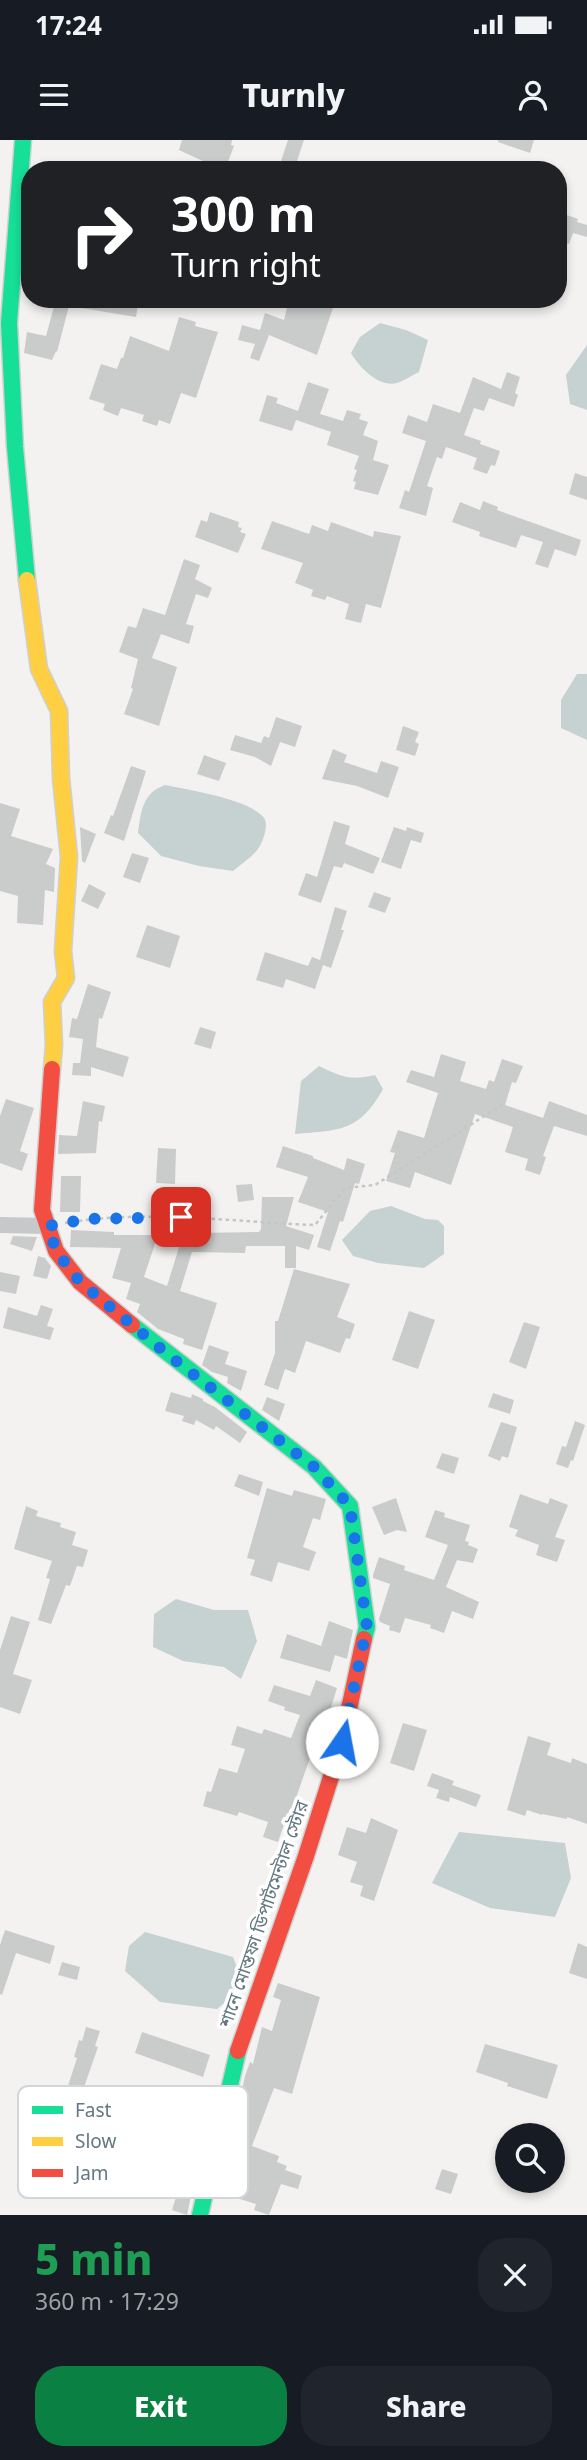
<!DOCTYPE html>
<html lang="en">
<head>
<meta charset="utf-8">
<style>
	:root { --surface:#171b24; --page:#20242c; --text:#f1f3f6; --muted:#9ea1a6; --accent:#0b8043 }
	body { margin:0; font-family:"Noto Sans","Noto Sans Bengali",sans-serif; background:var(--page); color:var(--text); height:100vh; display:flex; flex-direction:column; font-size:26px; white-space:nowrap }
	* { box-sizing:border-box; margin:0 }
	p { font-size:23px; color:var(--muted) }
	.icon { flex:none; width:38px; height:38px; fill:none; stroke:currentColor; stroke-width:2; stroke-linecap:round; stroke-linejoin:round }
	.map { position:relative; height:2075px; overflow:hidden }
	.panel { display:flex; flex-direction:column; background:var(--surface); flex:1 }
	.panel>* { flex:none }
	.guide { position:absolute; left:21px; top:21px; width:546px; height:147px; border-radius:28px; box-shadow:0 4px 10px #0003; background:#202124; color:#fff; overflow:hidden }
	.buttons { position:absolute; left:495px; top:1983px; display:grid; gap:14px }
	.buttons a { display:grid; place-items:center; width:70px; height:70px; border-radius:50%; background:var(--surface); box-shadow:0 4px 10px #0003; font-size:35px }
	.pin { position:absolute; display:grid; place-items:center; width:60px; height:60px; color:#fff; margin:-30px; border-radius:14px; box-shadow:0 4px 10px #0006 }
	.me { position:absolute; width:77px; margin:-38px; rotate:12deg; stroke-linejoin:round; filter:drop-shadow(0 0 5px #0008) }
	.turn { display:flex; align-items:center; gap:24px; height:147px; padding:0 35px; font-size:32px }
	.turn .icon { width:91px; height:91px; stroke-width:2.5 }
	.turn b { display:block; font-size:49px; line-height:60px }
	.round { display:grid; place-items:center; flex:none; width:74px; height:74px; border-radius:28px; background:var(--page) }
	.summary { display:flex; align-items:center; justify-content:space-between; height:119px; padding:0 35px }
	h1 { font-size:42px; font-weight:800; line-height:52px; color:#1e9e55 }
	.button { display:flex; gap:14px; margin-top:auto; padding:14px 35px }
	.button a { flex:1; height:80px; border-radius:28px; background:var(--accent); color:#fff; font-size:28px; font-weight:800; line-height:80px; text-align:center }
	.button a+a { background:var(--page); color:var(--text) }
	.status { display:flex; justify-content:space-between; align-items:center; height:49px; padding:0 35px; background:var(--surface); direction:ltr }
	.status svg { height:19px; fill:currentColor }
	header { display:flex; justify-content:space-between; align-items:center; height:91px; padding:0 35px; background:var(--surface); font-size:32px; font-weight:800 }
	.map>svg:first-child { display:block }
	.water { fill:#c6d1d2 }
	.building { fill:#cacccc }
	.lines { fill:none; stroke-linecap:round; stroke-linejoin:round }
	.fast-casing { stroke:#cfd0d1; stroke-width:19 }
	.slow-casing { stroke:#cfd0d1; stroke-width:19 }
	.jam-casing { stroke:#cfd0d1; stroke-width:19 }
	.path { stroke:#c5c6c6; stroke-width:2.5; stroke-dasharray:3.5 3.5; stroke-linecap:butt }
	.street { stroke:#c7c8c9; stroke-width:16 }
	.fast { stroke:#16e098; stroke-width:16 }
	.slow { stroke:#ffcf43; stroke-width:16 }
	.jam { stroke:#f24e42; stroke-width:16 }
	.route { stroke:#1a73e8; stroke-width:12; stroke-dasharray:0 21.6 }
	.labels { text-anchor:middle; stroke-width:7; stroke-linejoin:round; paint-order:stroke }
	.street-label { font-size:18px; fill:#637881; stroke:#fff }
	.key { fill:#fff; stroke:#d0d6d9; stroke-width:2 }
	.key-label { font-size:19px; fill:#637881 }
</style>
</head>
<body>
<div class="status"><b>17:24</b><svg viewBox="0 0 49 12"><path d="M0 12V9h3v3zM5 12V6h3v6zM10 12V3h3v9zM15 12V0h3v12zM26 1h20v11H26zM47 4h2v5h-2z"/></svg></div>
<header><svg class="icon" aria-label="menu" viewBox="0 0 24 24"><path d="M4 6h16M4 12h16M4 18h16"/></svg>Turnly<svg class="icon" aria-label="person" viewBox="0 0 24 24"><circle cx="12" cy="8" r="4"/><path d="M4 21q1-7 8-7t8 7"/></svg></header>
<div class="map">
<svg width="587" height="2075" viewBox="0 0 587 2075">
	<rect width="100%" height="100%" fill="#f3f2f1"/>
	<g class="water">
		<path d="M380 183 406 190 428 200 419 232C412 235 404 241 397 243 379 248 359 227 351 213L360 197Z"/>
		<polygon points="587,205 587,270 570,264 566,235"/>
		<polygon points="577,534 587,534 587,600 561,588 561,560"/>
		<path d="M165 645C188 650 250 659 264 678 269 685 263 702 258 709 252 717 241 724 233 731L199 726 161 716 138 693C141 672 142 653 165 645Z"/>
		<path d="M319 926C342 937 350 941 375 935L383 949C359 992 340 990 295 994L301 941Z"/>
		<polygon points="391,1066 425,1079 438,1080 444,1086 444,1114 424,1128 378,1123 353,1116 342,1100 370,1071"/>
		<polygon points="176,1459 214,1470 248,1470 257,1501 241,1539 224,1527 183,1521 153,1507 154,1474"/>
		<polygon points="459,1692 565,1703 571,1738 555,1777 490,1768 432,1743"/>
		<polygon points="145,1792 233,1817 238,1830 234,1855 217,1869 160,1862 125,1831 129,1806"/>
	</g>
	<g class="building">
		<polygon points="182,0 232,0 231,5 234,6 225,30 222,30 179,10"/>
		<polygon points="288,0 304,0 294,30 278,30"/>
		<polygon points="498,0 534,0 530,13 498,2"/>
		<polygon points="561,73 578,79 577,82 587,85 587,97 573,93 569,104 558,101 558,82"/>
		<polygon points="56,159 139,159 136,177 69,166 57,212 56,211 52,220 24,213 27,192 46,196"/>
		<polygon points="289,159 313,159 334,165 317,215 269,195 259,221 250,218 255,204 238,200 242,185 260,190 265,173 284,180"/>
		<polygon points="179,177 196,182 195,186 218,192 196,258 181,253 170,284 159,280 157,286 142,281 144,275 121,268 118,276 103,270 105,264 89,259 101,224 117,229 121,218 123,218 130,196 169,211"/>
		<polygon points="507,232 520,237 515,253 518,255 514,267 489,258 484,271 474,268 464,295 481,301 480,304 500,311 495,326 491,325 487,334 473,329 477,318 446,307 442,319 437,317 427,346 433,348 426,376 399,368 405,350 409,352 426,301 402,293 408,275 427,282 433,264 460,273 473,237 501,249"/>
		<polygon points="308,242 329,249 320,274 343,281 347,270 361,274 359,279 368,282 363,295 378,301 373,320 389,325 378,355 354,349 356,342 353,341 357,330 354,329 359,316 327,305 331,292 296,280 292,291 259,281 267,255 278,258 276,263 298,271"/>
		<polygon points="575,333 587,337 587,360 569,354"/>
		<polygon points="483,361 498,367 497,370 581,400 576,416 555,409 548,428 535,424 543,402 521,395 516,408 479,396 480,392 452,382 460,362 480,370"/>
		<polygon points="210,372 239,382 238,387 242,388 240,392 246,394 238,413 195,397 201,380 207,382"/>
		<polygon points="272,381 309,394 312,385 328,391 331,382 373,397 374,391 401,396 381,468 366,464 361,483 345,479 349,464 327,456 325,460 311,456 313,450 295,443 303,423 261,409"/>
		<polygon points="184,419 200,425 195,439 212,448 208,458 196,454 186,484 194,486 189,504 161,494 152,518 177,527 159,586 124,574 133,549 131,548 138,519 119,512 128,486 136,488 143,468 165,475"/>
		<polygon points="276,577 302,586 295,607 280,602 271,626 255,617 230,610 235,595 261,603 264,596 269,598"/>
		<polygon points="403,586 419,592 415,602 419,604 415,616 396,610"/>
		<polygon points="333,609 347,615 344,622 377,633 381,621 399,627 388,658 357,646 322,639"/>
		<polygon points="204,615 226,623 219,641 197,634"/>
		<polygon points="131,626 146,631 124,701 104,693 111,675 113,676"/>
		<polygon points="0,663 20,669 11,696 53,709 46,724 55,728 54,752 45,750 43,785 17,783 18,756 0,751"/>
		<polygon points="334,681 350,686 345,704 380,718 373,734 344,723 342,728 334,726 321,763 298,755 306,733 317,737"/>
		<polygon points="80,687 96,694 85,723 82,721"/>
		<polygon points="394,687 406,691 407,687 424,693 421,703 411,700 401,729 381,722"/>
		<polygon points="132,713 149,718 140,743 123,737"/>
		<polygon points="89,744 106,753 98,769 81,761"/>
		<polygon points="374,752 391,758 385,773 368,767"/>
		<polygon points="335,767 347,771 341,790 344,790 331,828 323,825 315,849 286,839 283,848 256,840 265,812 308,826 312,817 320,820"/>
		<polygon points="147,785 180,796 170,828 136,817"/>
		<polygon points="88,844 111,852 102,879 99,878 96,907 129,917 123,937 91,927 91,936 72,935 73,923 80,923 83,899 69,897 72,878 77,879"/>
		<polygon points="200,887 216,892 211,909 194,904"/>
		<polygon points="441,914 466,922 460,941 486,949 489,940 494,942 502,919 523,926 516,943 512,942 505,965 543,978 549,961 587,975 587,996 554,986 543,1016 546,1017 540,1035 525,1030 528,1019 505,1012 513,987 475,974 451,1045 415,1032 410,1048 386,1041 395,1013 390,1012 398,990 424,998 438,953 406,942 411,930 434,937"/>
		<polygon points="6,959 34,968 20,1011 28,1014 22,1031 0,1023 0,976"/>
		<polygon points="83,961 105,966 102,982 99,981 96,1013 58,1014 59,995 77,996"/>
		<polygon points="283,1006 313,1016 313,1018 344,1030 347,1018 365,1024 359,1044 355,1043 343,1082 340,1081 330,1111 317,1107 328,1072 298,1062 308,1037 276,1027"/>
		<polygon points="158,1008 176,1009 175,1044 156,1043"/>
		<polygon points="61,1036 81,1036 80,1072 60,1072"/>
		<polygon points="252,1044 254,1060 238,1062 236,1045"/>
		<polygon points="262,1057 294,1057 286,1086 314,1095 309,1110 296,1106 296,1128 285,1128 285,1106 246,1106 245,1113 192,1112 180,1151 217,1163 202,1210 183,1204 184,1199 158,1189 137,1172 140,1164 126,1159 131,1143 112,1138 121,1108 70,1107 71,1090 114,1092 114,1095 158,1095 144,1137 167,1146 180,1104 171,1103 172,1090 198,1093 259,1092 261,1089"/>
		<polygon points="13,1096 37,1097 32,1111 10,1104"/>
		<polygon points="38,1116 45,1118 51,1126 47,1139 33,1136"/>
		<polygon points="294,1129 350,1144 337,1177 355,1184 350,1199 346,1198 340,1213 306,1201 295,1233 285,1229 278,1250 264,1245 275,1213 275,1181 278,1181"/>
		<polygon points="0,1132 20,1136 16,1154 0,1151"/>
		<polygon points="41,1165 53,1169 47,1186 54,1188 50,1200 3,1188 8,1167 37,1176"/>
		<polygon points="409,1171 435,1180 418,1229 392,1220"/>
		<polygon points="524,1182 540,1187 526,1229 509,1222"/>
		<polygon points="209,1205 229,1212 225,1224 247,1231 241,1251 227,1243 228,1237 212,1232 202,1225"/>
		<polygon points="171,1252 191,1258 192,1254 203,1259 203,1261 215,1267 247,1292 240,1303 216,1286 214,1290 196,1280 194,1285 182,1281 184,1276 165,1271"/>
		<polygon points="493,1253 514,1260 510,1274 488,1267"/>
		<polygon points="267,1257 285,1264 279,1281 262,1270"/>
		<polygon points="575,1281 585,1285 573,1321 571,1320 568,1328 556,1324 562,1306 566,1307"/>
		<polygon points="501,1282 517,1287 508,1318 502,1316 500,1321 488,1316"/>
		<polygon points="442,1313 459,1318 454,1334 436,1328"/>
		<polygon points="239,1334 263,1342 259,1356 234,1346"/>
		<polygon points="267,1348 292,1356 294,1350 326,1359 320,1380 313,1378 303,1407 316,1412 309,1431 278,1422 272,1442 250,1435 255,1420 247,1418"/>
		<polygon points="520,1354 548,1364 550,1358 568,1365 555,1397 565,1400 557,1422 536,1415 539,1405 515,1396 518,1390 509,1387"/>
		<polygon points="396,1358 407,1392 397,1390 384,1395 372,1367"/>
		<polygon points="26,1366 38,1371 36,1376 61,1383 60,1387 76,1392 72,1405 88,1410 83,1427 77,1426 70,1446 66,1445 51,1484 38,1480 50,1439 46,1438 52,1421 14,1409"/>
		<polygon points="435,1370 445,1373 444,1377 470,1385 465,1401 469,1402 468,1405 478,1409 473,1423 457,1420 446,1447 479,1462 473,1479 452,1471 444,1493 430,1488 431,1485 405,1478 400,1493 389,1490 390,1486 380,1482 379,1479 390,1444 373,1438 373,1435 379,1417 405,1426 404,1430 434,1440 448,1405 425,1397"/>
		<polygon points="11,1476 30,1482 13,1534 32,1540 20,1574 0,1567 0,1510"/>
		<polygon points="329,1481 353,1490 347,1519 335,1515 330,1532 280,1518 287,1494 321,1506"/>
		<polygon points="316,1540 337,1548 321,1600 328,1602 322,1622 310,1618 296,1658 309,1663 304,1679 288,1673 278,1702 263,1697 268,1682 239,1672 237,1676 203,1666 207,1651 211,1652 219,1628 237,1633 245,1609 231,1605 237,1586 262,1594 264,1589 291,1598 300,1575 284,1570 285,1567 268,1561 274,1545 310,1556"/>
		<polygon points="403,1583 427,1590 414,1631 390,1623"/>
		<polygon points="528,1596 551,1603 547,1615 571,1623 572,1618 587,1624 587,1684 567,1677 567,1679 542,1674 542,1675 527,1670 525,1676 507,1670"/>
		<polygon points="432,1633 454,1641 452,1645 481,1655 476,1667 450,1657 449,1662 436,1658 439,1650 427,1646"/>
		<polygon points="371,1678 398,1690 374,1761 360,1756 363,1746 350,1742 357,1722 338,1715 347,1687 366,1693"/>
		<polygon points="5,1790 55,1806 50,1824 16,1813 2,1855 0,1854 0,1805"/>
		<polygon points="578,1803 587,1807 587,1839 569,1833"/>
		<polygon points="62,1822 80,1827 77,1840 58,1835"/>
		<polygon points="278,1843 320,1857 292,1954 274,1948 252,2006 279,2016 277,2022 287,2026 285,2030 302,2036 298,2049 281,2044 269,2075 254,2070 256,2064 227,2055 243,2013 229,2009 245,1936 250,1922 253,1924 262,1887 272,1891 281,1860 273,1857"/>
		<polygon points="86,1887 100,1891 95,1906 98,1907 82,1953 67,1949 77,1918 74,1917 79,1900 82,1901"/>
		<polygon points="142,1892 210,1915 203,1937 135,1913"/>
		<polygon points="485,1904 558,1925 547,1959 507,1946 508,1943 476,1932"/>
		<polygon points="442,2029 458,2034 451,2054 435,2049"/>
		<polygon points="178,2051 191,2056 187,2075 172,2070"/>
	</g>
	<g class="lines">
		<defs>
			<g id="fast">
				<polyline points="23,0 9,183 15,307 27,440"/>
				<polyline points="132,1185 314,1327 350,1366 367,1487 364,1499"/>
				<polyline points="200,2075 238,1911"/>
			</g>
			<polyline id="slow" points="27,440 39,529 59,571 61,638 69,717 63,811 66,838 52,862 54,905 52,929"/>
			<g id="jam">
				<polyline points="52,929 42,1070 56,1111 80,1142 132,1185"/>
				<polyline points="238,1911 306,1716 342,1602 364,1499"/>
			</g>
		</defs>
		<use href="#fast" class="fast-casing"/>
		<use href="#slow" class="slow-casing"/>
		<use href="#jam" class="jam-casing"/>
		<path class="path" d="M65 1083C148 1069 232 1082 315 1085L345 1048 375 1045 505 963"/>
		<polyline class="street" points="0,1085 48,1086"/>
		<use href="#fast" class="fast"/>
		<use href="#slow" class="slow"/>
		<use href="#jam" class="jam"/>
	</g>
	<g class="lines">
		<polyline class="route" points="181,1077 87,1079 48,1086 56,1111 80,1142 171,1217 314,1327 350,1366 367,1487 342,1602"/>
	</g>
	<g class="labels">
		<g class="street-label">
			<text transform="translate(264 1774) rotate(-71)" y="6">শানে মোস্তফা ডিপার্টমেন্টাল স্টোর</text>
		</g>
	</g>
	<rect x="18" y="1946" width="230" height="112" rx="10" class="key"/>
	<rect x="32" y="1966" width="31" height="8" fill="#16e098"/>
	<rect x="32" y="1997" width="31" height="9" fill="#ffcf43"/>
	<rect x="32" y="2029" width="31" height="8" fill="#f24e42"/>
	<g class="key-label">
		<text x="75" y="1977">Fast</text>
		<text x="75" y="2008">Slow</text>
		<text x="75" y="2040">Jam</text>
	</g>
</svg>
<div class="buttons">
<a><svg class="icon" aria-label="search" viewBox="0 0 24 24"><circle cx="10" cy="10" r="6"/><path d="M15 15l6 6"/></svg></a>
</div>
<div class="pin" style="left:181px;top:1077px;background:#d93025"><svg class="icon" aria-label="arrive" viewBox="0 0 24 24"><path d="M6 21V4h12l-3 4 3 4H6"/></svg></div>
<svg class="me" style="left:342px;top:1602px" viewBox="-20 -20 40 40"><circle r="19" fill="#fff"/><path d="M0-13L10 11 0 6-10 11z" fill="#1a73e8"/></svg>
<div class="guide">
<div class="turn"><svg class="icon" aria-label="right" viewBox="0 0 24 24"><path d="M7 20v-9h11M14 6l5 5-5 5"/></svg><div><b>300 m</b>Turn right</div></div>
</div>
</div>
<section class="panel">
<div class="summary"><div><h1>5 min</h1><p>360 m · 17:29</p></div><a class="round"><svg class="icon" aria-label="close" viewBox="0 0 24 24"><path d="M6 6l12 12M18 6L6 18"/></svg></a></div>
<div class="button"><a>Exit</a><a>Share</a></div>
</section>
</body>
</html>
